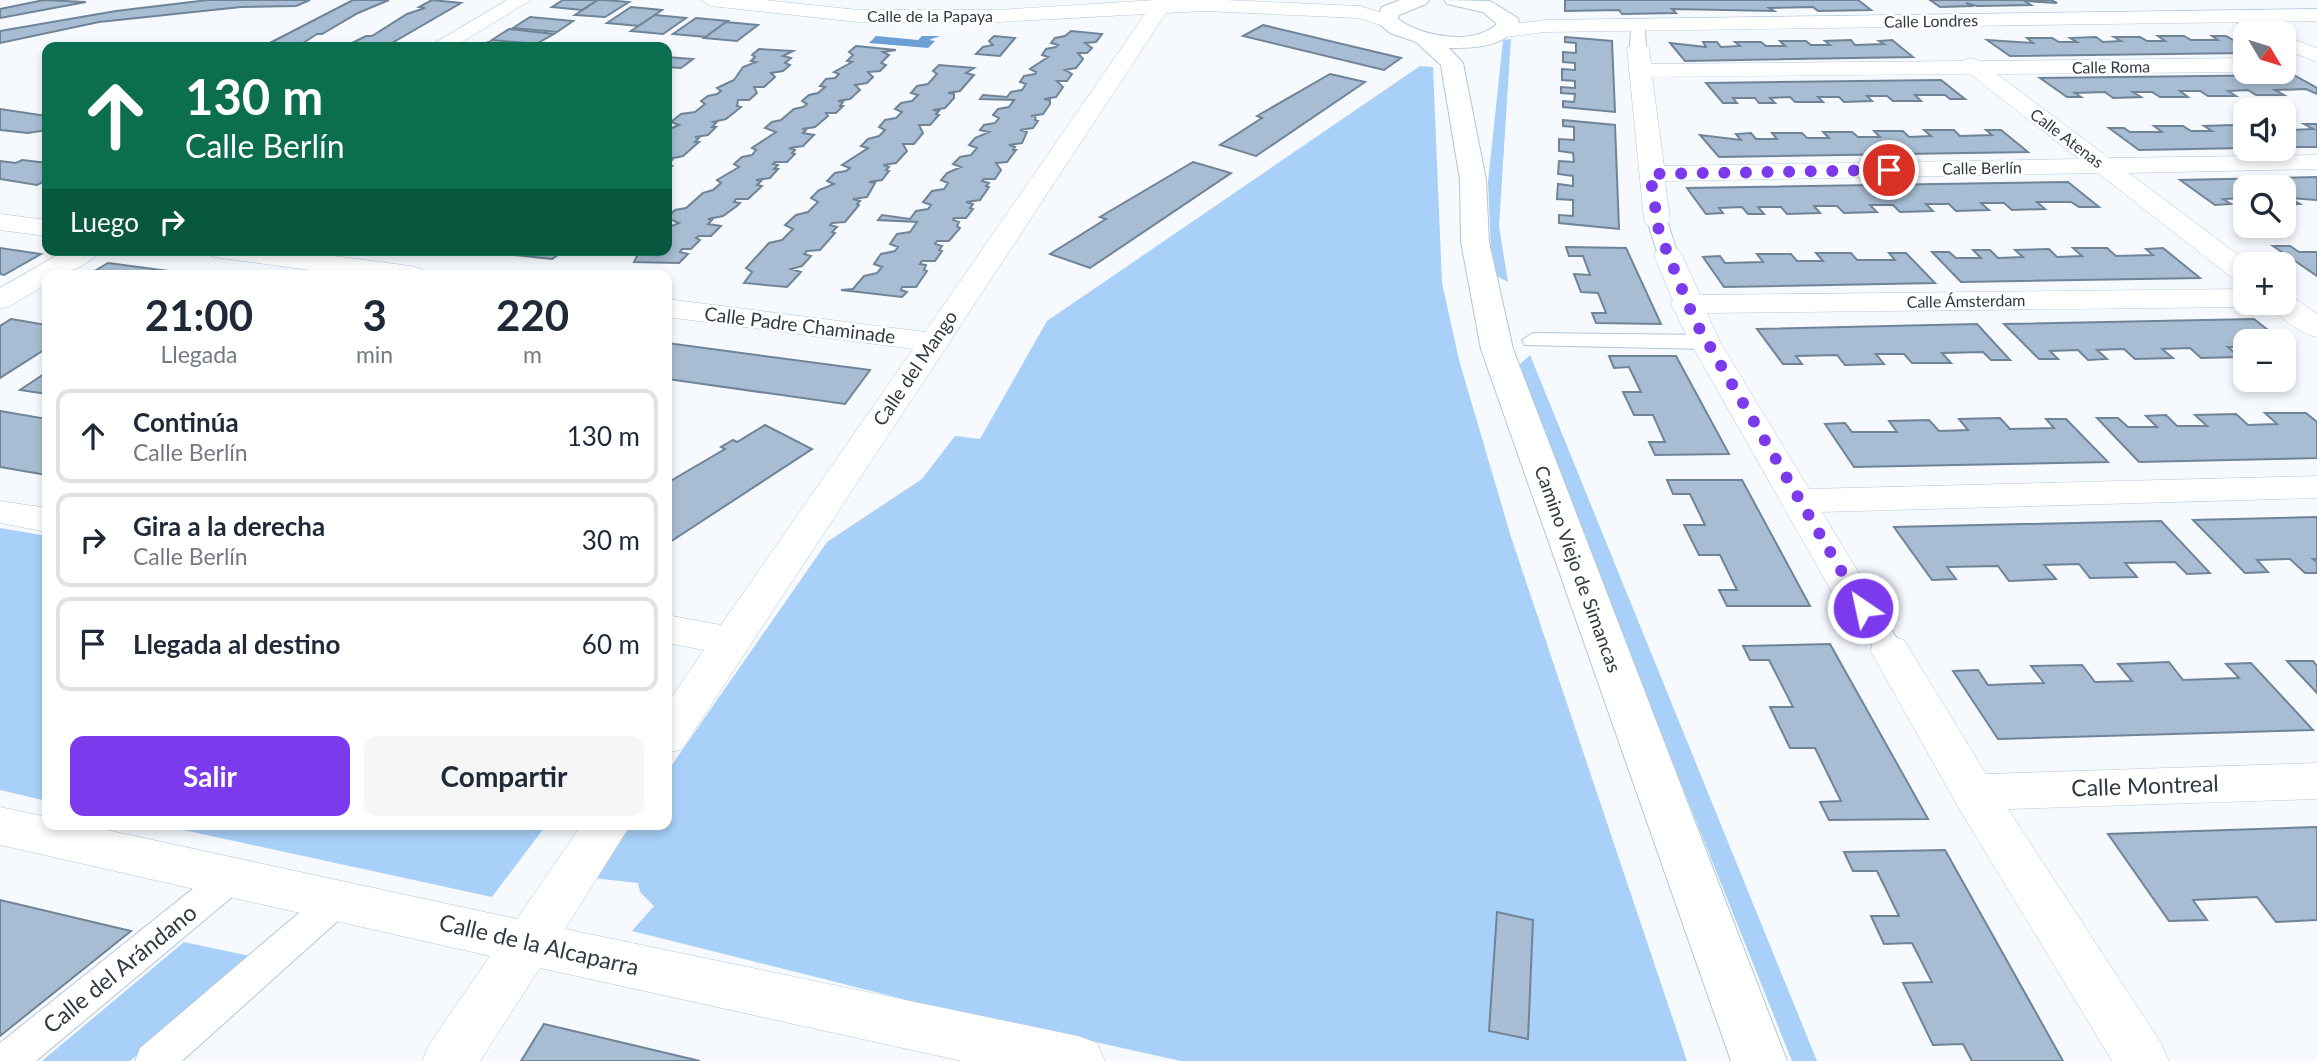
<!DOCTYPE html>
<html lang="es">
<head>
<meta charset="utf-8">
<style>
	:root { --surface:#fff; --page:#f6f6f7; --text:#1f2937; --muted:#747a83; --line:#e0e1e3; --accent:#7c3aed }
	body { margin:0; font-family:Lato,sans-serif; background:var(--page); color:var(--text); height:100vh; display:flex; flex-direction:column; font-size:26px; white-space:nowrap }
	* { box-sizing:border-box; margin:0 }
	p { font-size:23px; color:var(--muted) }
	.icon { flex:none; width:38px; height:38px; fill:none; stroke:currentColor; stroke-width:2; stroke-linecap:round; stroke-linejoin:round }
	.map { position:relative; flex:1; overflow:hidden }
	.panel { position:absolute; left:42px; top:270px; width:630px; height:560px; display:flex; flex-direction:column; background:var(--surface); border-radius:14px; box-shadow:0 4px 10px #0003 }
	.panel>* { flex:none }
	.banner { position:absolute; left:42px; top:42px; width:630px; height:214px; border-radius:14px; box-shadow:0 4px 10px #0003; background:#0b6e4f; color:#fff; overflow:hidden }
	.needle { width:46px; rotate:128deg }
	.buttons { position:absolute; left:2233px; top:21px; display:grid; gap:14px }
	.buttons a { display:grid; place-items:center; width:63px; height:63px; border-radius:14px; background:var(--surface); box-shadow:0 4px 10px #0003; font-size:35px }
	.pin { position:absolute; display:grid; place-items:center; width:60px; height:60px; color:#fff; margin:-30px; border:4px solid #fff; border-radius:50%; box-shadow:0 2px 7px #0007 }
	.me { position:absolute; width:77px; margin:-38px; rotate:326deg; stroke-linejoin:round; filter:drop-shadow(0 0 5px #0008) }
	.turn { display:flex; align-items:center; gap:24px; height:147px; padding:0 28px; font-size:32px }
	.turn .icon { width:91px; height:91px; stroke-width:2.5 }
	.turn b { display:block; font-size:49px; line-height:60px }
	.then { display:flex; align-items:center; height:66px; padding:0 28px; background:#0003; gap:14px; font-size:26px }
	.eta { display:flex; justify-content:space-evenly; align-items:center; height:119px; text-align:center }
	.eta b { font-size:42px; font-weight:700; line-height:49px }
	.primary-button { display:flex; gap:14px; margin-top:auto; padding:14px 28px }
	.primary-button a { flex:1; height:80px; border-radius:14px; background:var(--accent); color:#fff; font-size:28px; font-weight:700; line-height:80px; text-align:center }
	.primary-button a+a { background:var(--page); color:var(--text) }
	ul { padding:0; list-style:none }
	li { display:flex; align-items:center; gap:21px; height:94px; margin:0 14px 10px; padding:0 14px; border:4px solid var(--line); border-radius:14px }
	li div { flex:1 }
	li b { display:block; font-size:26px }
	li em { font-style:normal }
	.map>svg:first-child { display:block }
	.green { fill:#a8d0f8 }
	.water { fill:#6c9fd3 }
	.building { fill:#a8bdd3; stroke:#708498; stroke-width:2 }
	.lines { fill:none; stroke-linecap:round; stroke-linejoin:round }
	.pedestrian-casing { stroke:#b1c6dc; stroke-width:2 }
	.minor-casing { stroke:#b1c6dc; stroke-width:1 }
	.secondary-casing { stroke:#b1c6dc; stroke-width:2 }
	.pedestrian { fill:#fff; fill-rule:evenodd }
	.minor { fill:#fff; fill-rule:evenodd }
	.secondary { fill:#fff; fill-rule:evenodd }
	.route { stroke:#7c3aed; stroke-width:12; stroke-dasharray:0 21.6 }
	.labels { text-anchor:middle; stroke-width:5; stroke-linejoin:round; paint-order:stroke }
	.far-street-label { font-size:16px; fill:#313a43; stroke:#fff }
	.street-label { font-size:19px; fill:#313a43; stroke:#fff }
	.near-street-label { font-size:23px; fill:#313a43; stroke:#fff }
</style>
</head>
<body>
<div class="map">
<svg width="2317" height="1061" viewBox="0 0 2317 1061">
	<rect width="100%" height="100%" fill="#f6faff"/>
	<g class="green">
		<polygon points="1511,39 1499,226 1508,282 1492,274 1488,182 1503,40"/>
		<polygon points="1420,66 1433,67 1442,283 1459,360 1511,537 1687,1061 1181,1061 919,1003 632,931 654,906 640,892 638,883 593,878 630,824 667,824 667,772 827,542 922,479 955,436 980,439 1047,321"/>
		<polygon points="1530,355 1817,1061 1792,1061 1571,508 1519,365"/>
		<polygon points="0,528 47,536 47,801 0,790"/>
		<polygon points="156,824 547,824 492,897"/>
		<polygon points="184,942 250,956 130,1061 42,1061"/>
	</g>
	<polygon class="water" points="876,36 918,40 922,36 940,36 929,40 935,41 928,48 869,43"/>
	<g class="building">
		<polygon points="44,0 86,2 0,18 0,9"/>
		<polygon points="310,0 296,6 241,7 99,22 0,43 0,31 116,11 208,0"/>
		<polygon points="389,0 358,13 322,34 317,34 297,47 262,47 353,0"/>
		<polygon points="432,0 461,3 390,44 379,47 344,47 366,36 372,36 407,14 425,8 419,7"/>
		<polygon points="563,0 598,0 582,10 552,7"/>
		<polygon points="598,0 604,0 629,2 605,17 575,15"/>
		<polygon points="1565,0 1858,0 1871,10 1818,11 1813,7 1769,8 1774,11 1672,9 1676,13 1622,14 1619,10 1565,11"/>
		<polygon points="1930,0 2051,0 2057,3 2024,1 2031,5 1977,6 1966,3 1971,6 1940,7"/>
		<polygon points="631,7 662,10 639,26 607,23"/>
		<polygon points="655,15 686,18 663,34 631,31"/>
		<polygon points="530,17 573,21 557,32 513,28"/>
		<polygon points="696,18 728,21 706,37 673,34"/>
		<polygon points="726,22 758,25 737,41 704,38"/>
		<polygon points="1263,25 1401,58 1384,70 1243,36"/>
		<polygon points="509,29 554,34 536,44 492,40"/>
		<polygon points="1071,31 1102,34 1096,42 1085,43 1092,48 1087,53 1078,53 1083,59 1076,68 1065,70 1072,74 1067,81 1057,81 1063,87 1056,97 1044,99 1050,100 1050,104 1043,114 1031,116 1036,116 1035,120 1038,121 1033,128 1020,130 1027,132 1022,143 1009,145 1015,147 1013,150 1016,150 1007,162 996,163 1001,170 995,179 984,179 982,181 989,183 986,186 989,187 980,200 966,202 973,204 970,208 973,209 966,218 954,218 953,220 959,222 957,226 960,228 949,241 937,241 935,244 942,246 939,250 942,251 935,261 922,261 920,264 926,265 924,270 927,271 916,287 902,287 901,290 907,292 902,297 841,290 853,289 864,276 877,273 882,267 874,264 881,254 895,251 898,247 890,244 897,234 910,232 917,222 878,220 882,215 910,219 916,211 928,209 931,205 923,202 932,191 944,189 948,183 941,180 947,173 961,167 953,164 960,157 971,155 977,148 969,145 975,138 989,132 980,130 984,125 995,123 999,118 993,115 998,109 1009,107 1014,100 980,99 983,95 1007,97 1011,92 1022,90 1026,84 1020,82 1024,76 1035,74 1036,72 1030,69 1048,57 1042,55 1046,49 1056,47 1058,45 1051,43 1055,38 1065,36"/>
		<polygon points="994,36 1015,38 1000,56 976,54 983,47 993,45 989,41"/>
		<polygon points="2158,36 2184,36 2191,40 2218,40 2212,36 2226,36 2245,47 2245,53 2010,56 1987,40 2033,43 2027,38 2052,38 2059,42 2077,42 2070,38 2096,37 2103,42 2121,41 2114,37 2140,37 2147,41 2165,41"/>
		<polygon points="1565,37 1612,41 1615,112 1563,107 1563,101 1574,102 1575,94 1561,93 1561,87 1575,88 1575,81 1562,80 1562,69 1575,70 1575,63 1563,62 1563,52 1576,53 1576,43 1565,42"/>
		<polygon points="1851,40 1855,45 1884,44 1879,41 1892,40 1913,57 1685,61 1670,43 1706,47 1703,42 1717,42 1721,47 1740,46 1735,42 1761,42 1766,46 1785,46 1780,41 1806,41 1811,45 1830,45 1825,41"/>
		<polygon points="488,42 533,46 479,47"/>
		<polygon points="856,46 896,50 883,52 889,55 881,63 886,65 880,71 868,72 873,77 867,83 855,85 860,90 850,99 838,101 843,102 840,106 843,106 836,113 826,113 828,116 815,127 802,129 806,130 803,133 814,135 803,146 789,148 795,150 792,153 795,154 787,162 775,162 773,164 778,165 774,169 778,169 770,178 756,180 761,181 757,185 762,186 748,199 736,199 734,202 740,203 737,206 723,216 708,219 712,220 708,224 721,226 711,236 699,236 696,238 700,240 691,249 682,249 680,252 688,254 679,263 634,262 640,250 667,250 667,228 679,223 667,218 675,210 686,208 703,193 713,190 721,183 717,180 739,167 734,164 742,157 752,155 756,150 752,148 776,132 765,128 772,122 781,120 794,109 803,107 807,104 802,101 809,95 818,93 825,87 820,86 826,79 835,78 839,74 834,72 852,62 847,61 853,55 849,52"/>
		<polygon points="759,49 793,51 783,56 791,58 785,63 790,65 783,71 771,73 775,77 764,87 754,87 757,93 749,100 738,100 737,106 741,107 726,119 713,122 716,123 712,127 716,127 708,135 695,137 699,138 695,142 699,142 683,156 669,159 672,160 667,165 672,166 667,170 667,130 679,125 671,122 681,114 695,112 705,104 701,101 708,96 717,94 721,91 717,88 734,80 743,67 756,62 751,61 755,57 752,55"/>
		<polygon points="667,57 693,59 681,68 667,67"/>
		<polygon points="939,65 974,68 966,73 974,75 960,91 948,93 954,94 954,98 945,108 933,110 939,111 936,114 939,115 930,125 919,125 923,133 914,144 903,144 907,151 896,163 883,165 889,167 886,170 889,171 882,180 869,182 875,183 867,197 853,199 860,201 857,204 859,205 845,222 832,223 830,225 837,227 832,232 835,233 820,250 807,251 804,254 811,256 802,266 791,269 801,272 787,287 744,283 752,272 746,268 769,243 782,240 793,229 785,225 796,215 808,212 818,202 811,198 819,190 834,184 827,181 835,173 846,171 850,168 842,165 868,148 861,146 868,139 879,136 885,130 879,127 885,120 896,118 902,112 895,109 901,103 912,101 918,95 911,93 917,86 928,84 937,74 933,71"/>
		<polygon points="1330,74 1365,82 1256,156 1220,145 1262,118 1257,116"/>
		<polygon points="2294,75 2317,88 2317,94 2306,89 2275,90 2284,95 2256,95 2248,90 2228,91 2236,96 2208,96 2200,91 2180,91 2188,97 2160,97 2152,92 2133,92 2141,97 2113,98 2105,92 2075,93 2081,97 2067,97 2040,78"/>
		<polygon points="1941,80 1965,99 1950,99 1945,95 1915,95 1921,101 1893,101 1887,96 1867,96 1872,101 1844,102 1839,97 1818,97 1823,102 1795,102 1790,97 1770,98 1775,103 1759,103 1755,98 1733,98 1737,103 1723,103 1706,83"/>
		<polygon points="0,109 47,116 47,130 28,133 0,130"/>
		<polygon points="1563,120 1615,125 1619,229 1559,223 1559,215 1573,216 1573,200 1557,199 1558,184 1573,186 1573,176 1558,174 1559,161 1574,162 1573,153 1559,151 1559,139 1574,140 1574,127 1563,126"/>
		<polygon points="2304,124 2317,124 2317,147 2284,147 2284,125 2292,130 2313,129"/>
		<polygon points="2233,125 2245,131 2245,148 2139,150 2109,128 2124,128 2130,132 2162,132 2154,126 2183,126 2191,131 2212,131 2204,126"/>
		<polygon points="1924,130 1954,130 1960,136 1992,135 1986,130 2001,130 2028,152 1719,157 1700,135 1741,140 1736,134 1751,133 1756,139 1777,139 1772,133 1802,133 1807,138 1829,138 1823,132 1852,132 1858,137 1880,137 1874,131 1903,131 1909,137 1931,136"/>
		<polygon points="22,160 47,163 47,180 37,185 0,179 0,161 16,163"/>
		<polygon points="1193,162 1231,173 1090,268 1050,254 1106,219 1100,217"/>
		<polygon points="2317,177 2317,200 2290,198 2300,204 2284,205 2284,187 2245,187 2245,198 2223,199 2231,204 2215,205 2180,180"/>
		<polygon points="2068,182 2099,207 2079,207 2071,202 2037,202 2045,209 2012,210 2004,203 1981,203 1989,210 1956,211 1949,204 1926,204 1933,211 1900,212 1893,205 1870,205 1877,212 1844,213 1837,206 1814,206 1820,213 1787,214 1781,207 1758,207 1764,214 1748,214 1742,207 1719,208 1723,213 1706,214 1687,188"/>
		<polygon points="2273,246 2290,246 2299,252 2317,252 2317,276"/>
		<polygon points="1566,247 1626,248 1661,324 1596,323 1592,313 1606,313 1598,293 1581,292 1574,274 1590,275 1583,256 1569,256"/>
		<polygon points="0,248 41,254 4,275 0,274"/>
		<polygon points="2073,248 2107,248 2116,256 2153,255 2146,249 2163,248 2200,278 1961,282 1932,252 1949,252 1956,258 1981,258 1973,250 1990,250 1998,258 2023,257 2015,250 2049,249 2057,257 2082,256"/>
		<polygon points="518,250 565,250 552,259 514,255"/>
		<polygon points="1816,253 1851,253 1857,260 1895,260 1889,253 1906,253 1935,283 1724,287 1703,257 1720,256 1725,263 1763,262 1757,254 1791,254 1797,261 1823,261"/>
		<polygon points="108,263 199,275 88,275"/>
		<polygon points="11,319 47,325 47,348 0,378 0,326"/>
		<polygon points="2254,319 2282,341 2245,341 2245,347 2228,347 2239,357 2201,358 2190,348 2162,349 2173,358 2135,359 2124,349 2097,350 2107,359 2088,360 2078,350 2050,351 2058,359 2039,359 2004,324"/>
		<polygon points="1977,324 2010,360 1991,360 1983,352 1942,353 1951,363 1912,363 1904,354 1876,354 1884,364 1845,365 1837,355 1796,356 1802,364 1783,364 1757,329"/>
		<polygon points="667,343 870,370 845,404 667,379"/>
		<polygon points="1609,356 1676,356 1729,454 1655,455 1649,442 1665,442 1653,415 1634,415 1623,392 1641,392 1629,367 1614,368"/>
		<polygon points="47,372 47,394 20,390"/>
		<polygon points="0,411 47,419 47,475 0,467"/>
		<polygon points="2265,413 2306,413 2317,422 2317,458 2139,462 2097,418 2118,418 2128,427 2157,427 2146,416 2166,415 2177,426 2207,426 2195,415 2236,414 2248,425 2277,424"/>
		<polygon points="2000,418 2010,429 2054,428 2046,419 2066,419 2108,462 1854,467 1825,424 1845,423 1852,432 1897,432 1889,421 1929,420 1939,431 1968,430 1959,419"/>
		<polygon points="765,425 812,449 667,544 667,483 725,449 721,447 733,440 737,442"/>
		<polygon points="1667,480 1742,480 1810,606 1727,606 1719,590 1737,590 1720,555 1699,555 1684,525 1705,525 1690,494 1673,494"/>
		<polygon points="2317,517 2317,559 2313,559 2317,562 2317,573 2305,573 2290,559 2257,560 2268,572 2245,573 2193,520"/>
		<polygon points="2161,521 2210,573 2187,574 2175,562 2125,563 2137,577 2090,578 2079,564 2044,565 2056,579 2009,581 1998,566 1947,567 1956,579 1932,580 1894,527"/>
		<polygon points="1830,644 1928,819 1829,820 1820,802 1841,801 1815,748 1790,748 1770,707 1793,707 1769,660 1750,660 1743,646"/>
		<polygon points="2287,661 2313,661 2317,666 2317,693"/>
		<polygon points="2169,662 2183,680 2239,678 2226,664 2251,663 2313,730 1998,739 1953,671 1978,670 1988,685 2044,683 2031,666 2082,665 2095,682 2132,681 2118,664"/>
		<polygon points="2317,827 2317,920 2276,922 2257,897 2193,900 2207,920 2169,921 2108,834"/>
		<polygon points="1945,850 2063,1061 1972,1061 1963,1044 1933,1045 1903,983 1932,982 1912,943 1884,944 1871,916 1899,916 1877,871 1853,871 1844,852"/>
		<polygon points="0,900 131,931 0,1036"/>
		<polygon points="1497,912 1533,920 1528,1039 1489,1031"/>
		<polygon points="544,1024 700,1061 521,1061"/>
	</g>
	<g class="lines">
		<defs>
			<g id="pedestrian">
				<path d="M2244 18 2273 30 2275 33C2261 34 2248 33 2237 22Z"/>
				<polygon points="1638,26 1645,30 1646,47 1638,52 1630,47 1631,30"/>
				<polygon points="1657,214 1667,220 1678,255 1675,259 1661,259 1658,255 1647,220"/>
				<polygon points="1533,333 1705,335 1716,342 1705,349 1525,345 1522,340"/>
				<polygon points="1847,576 1857,578 1900,643 1905,650 1900,657 1890,660 1880,657 1833,585 1837,578"/>
				<polygon points="232,863 244,867 249,877 244,887 36,1061 0,1061 0,1043 220,867"/>
				<polygon points="339,884 351,889 356,899 351,909 182,1061 135,1061 140,1048 327,889"/>
			</g>
			<g id="minor">
				<polygon points="507,0 531,0 454,47 428,47"/>
				<polygon points="701,0 765,0 858,10 998,10 1155,0 1225,0 1360,6 1394,17 1397,21 1387,27 1358,18 1204,11 1166,13 682,749 667,753 667,704 704,650 667,643 667,615 721,625 913,349 667,317 667,299 925,332 1145,14 998,22 858,22 711,6"/>
				<polygon points="2317,9 2317,21 1545,32 1505,37 1495,31 1505,25 1545,20"/>
				<polygon points="2284,36 2317,48 2317,62 2284,49"/>
				<path d="M1638 42 1649 48 1651 64 1961 61 1970 58 1980 61 2245 58V72L1997 74 2109 158 2317 155V169L2129 173 2250 264H2245V283L2235 280 2098 173 1665 181 1670 220 1666 226H1648L1644 220 1627 48ZM1970 74 2079 159 1664 166 1652 77Z"/>
				<polygon points="0,214 47,220 47,236 0,230"/>
				<polygon points="1668,247 1678,249 1682,255 1700,295 2245,289 2245,303 2256,303 2245,307 1707,313 1720,342 1809,489 2317,476 2317,498 1822,512 1866,585 1861,594 1847,598 1833,594 1690,342 1671,304 1673,301 1654,255 1658,249"/>
				<path d="M66 250H100C89 266 65 275 47 275V284L10 306 0 309V288Z"/>
				<polygon points="207,250 287,250 411,266 421,269 425,275 345,275 221,258 211,256"/>
				<path d="M2284 294 2293 297 2317 314V337C2300 333 2277 317 2268 303H2284Z"/>
				<polygon points="0,501 47,508 47,532 0,523"/>
				<polygon points="1890,636 1904,640 1986,774 2317,763 2317,799 2008,809 2161,1043 2169,1061 2112,1061 1957,805 1870,650 1876,640"/>
				<polygon points="0,807 47,817 47,824 79,824 517,919 582,824 631,824 565,929 1078,1036 1097,1043 1105,1061 962,1061 540,968 480,1061 422,1061 430,1043 490,956 0,845"/>
			</g>
			<path id="secondary" d="M1400 0H1429L1426 4 1399 15 1398 19C1422 37 1473 46 1497 24L1483 12 1447 4 1444 0 1490 1 1518 18 1519 25C1503 48 1474 48 1449 48L1463 63 1486 180 1489 242 1513 349 1787 1061H1731L1481 349 1461 242 1460 180 1441 65 1416 42 1390 33 1376 21 1382 7Z"/>
		</defs>
		<use href="#pedestrian" class="pedestrian-casing"/>
		<use href="#minor" class="minor-casing"/>
		<use href="#secondary" class="secondary-casing"/>
		<use href="#pedestrian" class="pedestrian"/>
		<use href="#minor" class="minor"/>
		<use href="#secondary" class="secondary"/>
	</g>
	<g class="lines">
		<polyline class="route" points="1863,608 1695,321 1659,232 1650,174 1889,170"/>
	</g>
	<g class="labels">
		<g class="far-street-label">
			<text x="930" y="22">Calle de la Papaya</text>
			<text transform="translate(1931 21) rotate(-1)" y="6">Calle Londres</text>
			<text transform="translate(2111 67) rotate(-1)" y="6">Calle Roma</text>
			<text transform="translate(2067 138) rotate(37)" y="6">Calle Atenas</text>
			<text transform="translate(1982 168) rotate(-1)" y="6">Calle Berlín</text>
			<text transform="translate(1966 301) rotate(-1)" y="6">Calle Ámsterdam</text>
		</g>
		<g class="street-label">
			<text transform="translate(800 325) rotate(7)" y="7">Calle Padre Chaminade</text>
			<text transform="translate(915 368) rotate(-56)" y="7">Calle del Mango</text>
			<text transform="translate(1578 569) rotate(70)" y="7">Camino Viejo de Simancas</text>
		</g>
		<g class="near-street-label">
			<text transform="translate(2145 786) rotate(-2)" y="8">Calle Montreal</text>
			<text transform="translate(539 945) rotate(13)" y="8">Calle de la Alcaparra</text>
			<text transform="translate(120 969) rotate(-39)" y="8">Calle del Arándano</text>
		</g>
	</g>
</svg>
<div class="buttons">
<a><svg class="needle" viewBox="-14 -14 28 28"><path d="M0-13l5 13h-10z" fill="#e53935"/><path d="M0 13l5-13h-10z" fill="#747a83"/></svg></a>
<a><svg class="icon" aria-label="sound" viewBox="0 0 24 24"><path d="M4 9h4l5-4v14l-5-4H4zM17 9q2 3 0 6"/></svg></a>
<a><svg class="icon" aria-label="search" viewBox="0 0 24 24"><circle cx="10" cy="10" r="6"/><path d="M15 15l6 6"/></svg></a>
<a>+</a>
<a>−</a>
</div>
<div class="pin" style="left:1889px;top:170px;background:#d93025"><svg class="icon" aria-label="arrive" viewBox="0 0 24 24"><path d="M6 21V4h12l-3 4 3 4H6"/></svg></div>
<svg class="me" style="left:1863px;top:608px" viewBox="-20 -20 40 40"><circle r="17" fill="#7c3aed" stroke="#fff" stroke-width="3"/><path d="M0-11L8 9 0 5-8 9z" fill="#fff"/></svg>
<div class="banner">
<div class="turn"><svg class="icon" aria-label="ahead" viewBox="0 0 24 24"><path d="M12 20V5M6 11l6-6 6 6"/></svg><div><b>130 m</b>Calle Berlín</div></div>
<div class="then">Luego<svg class="icon" aria-label="right" viewBox="0 0 24 24"><path d="M7 20v-9h11M14 6l5 5-5 5"/></svg></div>
</div>
<section class="panel">
<div class="eta">
<div><b>21:00</b><p>Llegada</p></div>
<div><b>3</b><p>min</p></div>
<div><b>220</b><p>m</p></div>
</div>
<ul>
<li><svg class="icon" aria-label="ahead" viewBox="0 0 24 24"><path d="M12 20V5M6 11l6-6 6 6"/></svg><div><b>Continúa</b><p>Calle Berlín</p></div><em>130 m</em></li>
<li><svg class="icon" aria-label="right" viewBox="0 0 24 24"><path d="M7 20v-9h11M14 6l5 5-5 5"/></svg><div><b>Gira a la derecha</b><p>Calle Berlín</p></div><em>30 m</em></li>
<li><svg class="icon" aria-label="arrive" viewBox="0 0 24 24"><path d="M6 21V4h12l-3 4 3 4H6"/></svg><div><b>Llegada al destino</b></div><em>60 m</em></li>
</ul>
<div class="primary-button"><a>Salir</a><a>Compartir</a></div>
</section>
</div>
</body>
</html>
